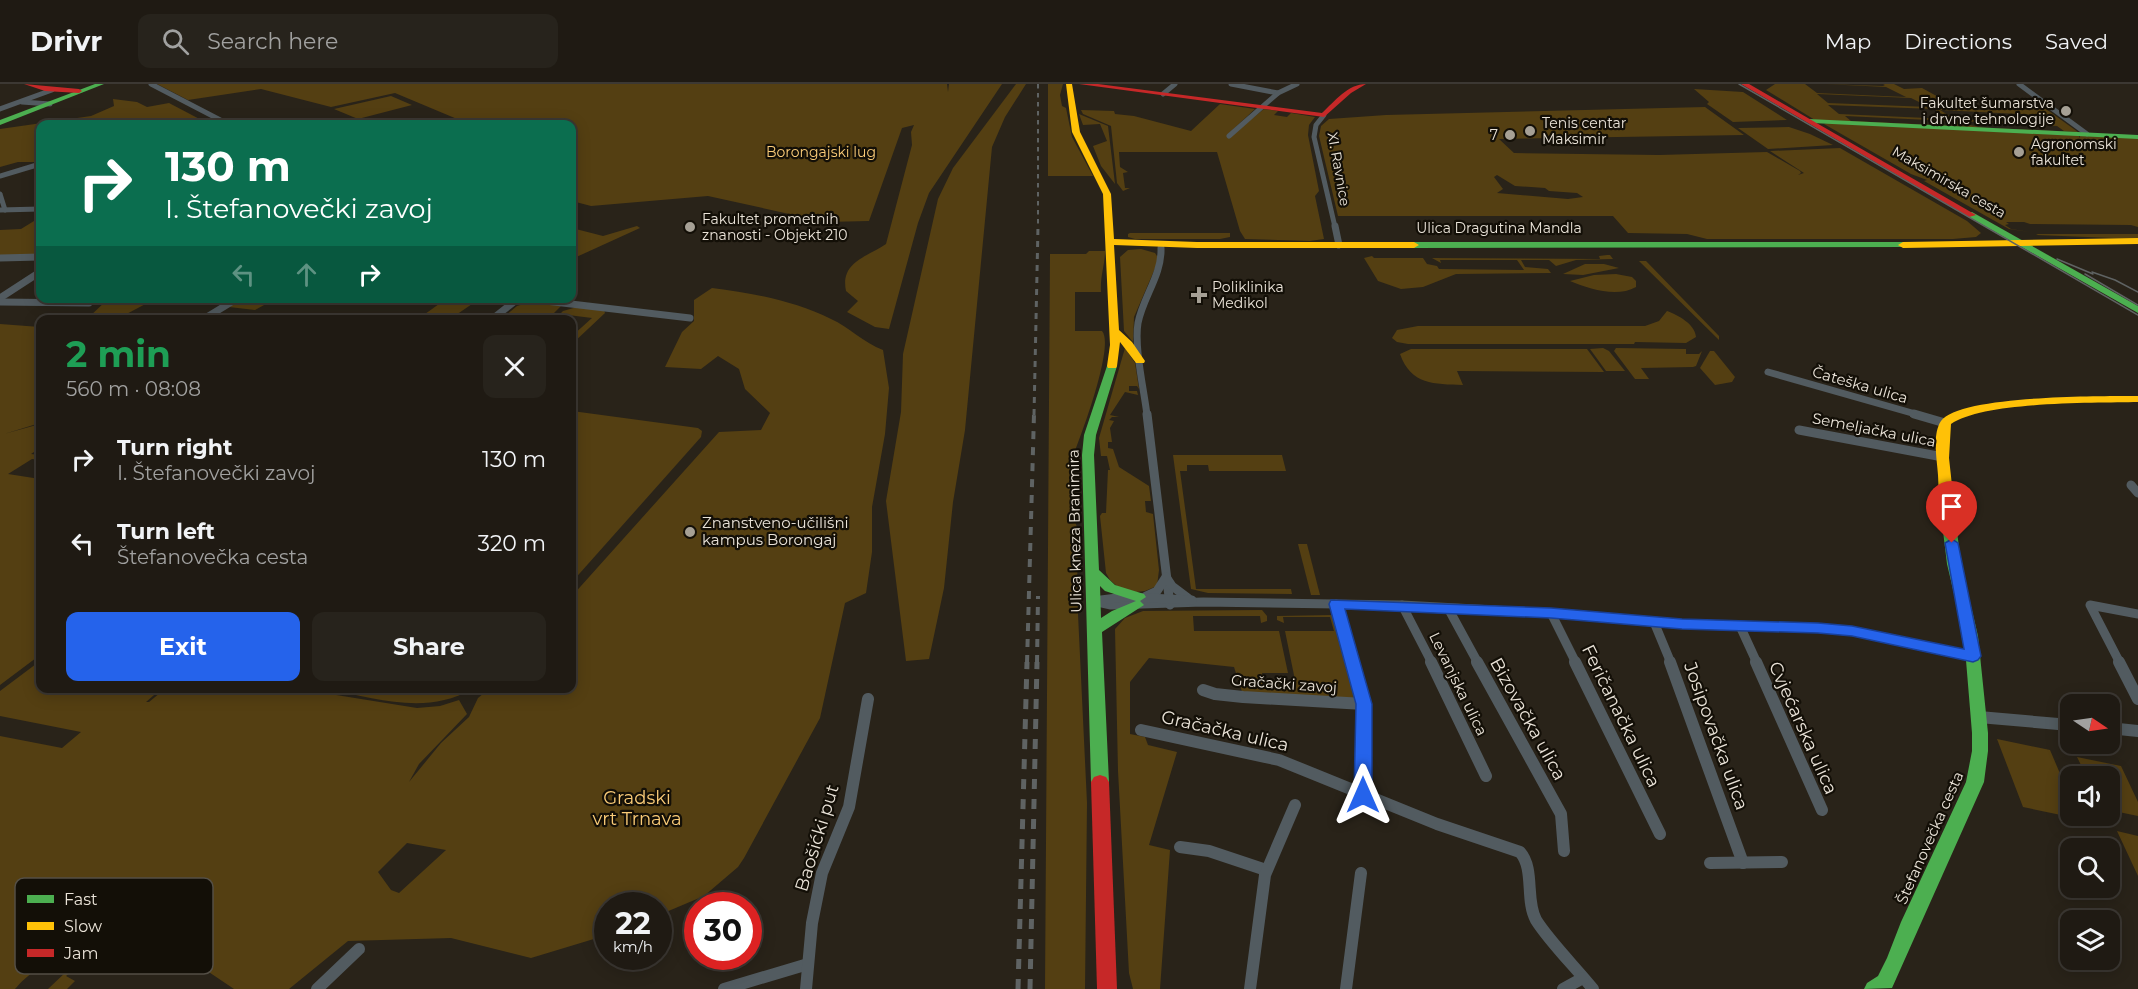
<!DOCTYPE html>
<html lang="en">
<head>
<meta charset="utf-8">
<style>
	:root { --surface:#1f1a13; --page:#27231c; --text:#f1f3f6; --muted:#a1a1a0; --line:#3c3833; --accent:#2563eb }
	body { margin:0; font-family:Montserrat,sans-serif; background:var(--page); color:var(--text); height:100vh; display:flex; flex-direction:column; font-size:22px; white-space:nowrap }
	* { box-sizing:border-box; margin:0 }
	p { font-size:20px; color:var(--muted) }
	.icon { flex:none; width:33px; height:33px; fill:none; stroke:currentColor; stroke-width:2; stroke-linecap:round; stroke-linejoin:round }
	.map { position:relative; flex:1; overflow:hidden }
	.drawer { position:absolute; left:36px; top:231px; width:540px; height:378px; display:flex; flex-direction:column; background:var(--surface); border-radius:12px; box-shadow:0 3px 15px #0003,0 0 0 2px var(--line) }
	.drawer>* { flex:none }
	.banner { position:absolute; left:36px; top:36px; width:540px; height:183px; border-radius:12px; box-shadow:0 3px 15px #0003,0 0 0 2px var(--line); background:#0b6e4f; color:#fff; overflow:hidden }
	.needle { width:39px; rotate:103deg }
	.buttons { position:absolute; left:2060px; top:610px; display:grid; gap:12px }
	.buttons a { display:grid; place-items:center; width:60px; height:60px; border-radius:12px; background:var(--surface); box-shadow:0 3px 15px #0003,0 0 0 2px var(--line); font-size:30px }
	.speed { position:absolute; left:594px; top:808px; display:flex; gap:12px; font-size:30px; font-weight:700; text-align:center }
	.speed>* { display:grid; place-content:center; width:78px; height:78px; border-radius:50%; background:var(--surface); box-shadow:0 3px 15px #0003,0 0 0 2px var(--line); line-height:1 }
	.speed small { font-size:15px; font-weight:400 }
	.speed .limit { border:9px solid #d22; background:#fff; color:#111 }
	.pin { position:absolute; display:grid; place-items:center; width:51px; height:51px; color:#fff; margin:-62px -26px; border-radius:50% 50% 50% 0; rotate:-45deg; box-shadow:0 0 6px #0007 }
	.pin .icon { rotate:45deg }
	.me { position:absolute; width:66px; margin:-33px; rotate:0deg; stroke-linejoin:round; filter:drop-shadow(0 0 4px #0008) }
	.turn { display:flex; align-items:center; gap:21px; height:126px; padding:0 30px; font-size:27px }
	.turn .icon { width:78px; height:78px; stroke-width:2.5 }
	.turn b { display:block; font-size:42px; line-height:51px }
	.lanes { display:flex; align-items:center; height:57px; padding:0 30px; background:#0003; justify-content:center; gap:30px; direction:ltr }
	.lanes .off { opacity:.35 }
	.round { display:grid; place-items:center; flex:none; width:63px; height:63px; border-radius:12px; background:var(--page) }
	.headline { display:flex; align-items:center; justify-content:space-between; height:102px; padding:0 30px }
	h1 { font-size:36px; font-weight:700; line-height:45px; color:#1e9e55 }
	.cta { display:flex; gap:12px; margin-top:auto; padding:12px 30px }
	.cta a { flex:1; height:69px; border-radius:12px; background:var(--accent); color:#fff; font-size:24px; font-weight:700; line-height:69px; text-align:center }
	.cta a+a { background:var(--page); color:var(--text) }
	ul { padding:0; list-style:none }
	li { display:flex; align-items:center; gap:18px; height:84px; padding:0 30px }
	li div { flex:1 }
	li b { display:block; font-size:22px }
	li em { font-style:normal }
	header { display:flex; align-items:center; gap:36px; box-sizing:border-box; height:84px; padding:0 30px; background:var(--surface); border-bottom:2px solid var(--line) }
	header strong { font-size:28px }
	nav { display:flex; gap:33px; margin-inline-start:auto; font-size:21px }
	.search { width:420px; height:54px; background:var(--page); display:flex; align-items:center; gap:15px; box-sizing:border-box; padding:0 21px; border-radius:12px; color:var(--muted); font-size:22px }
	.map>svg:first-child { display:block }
	.green { fill:#543f12; fill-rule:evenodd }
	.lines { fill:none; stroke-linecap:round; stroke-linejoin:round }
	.street-far3 { stroke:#525b60; stroke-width:5 }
	.street-far2 { stroke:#525b60; stroke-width:7 }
	.street-far1 { stroke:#525b60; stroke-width:9 }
	.street { stroke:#525b60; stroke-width:12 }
	.fast { fill:#4caf50; fill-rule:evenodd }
	.slow { fill:#ffc107; fill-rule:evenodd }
	.jam { fill:#c62828; fill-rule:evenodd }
	.tram { stroke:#5f6363; stroke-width:1.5 }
	.rail-far3 { stroke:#5f6363; stroke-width:2; stroke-dasharray:4.5 4.5; stroke-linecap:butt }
	.rail-far2 { stroke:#5f6363; stroke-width:3; stroke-dasharray:6 6; stroke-linecap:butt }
	.rail-far1 { stroke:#5f6363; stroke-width:4; stroke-dasharray:8 8; stroke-linecap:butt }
	.rail { stroke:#5f6363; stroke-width:5; stroke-dasharray:10 10; stroke-linecap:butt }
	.route { fill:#2563eb; stroke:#184099; stroke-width:1.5 }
	.poi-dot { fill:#a6a095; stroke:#130f07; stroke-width:2 }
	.labels { text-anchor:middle; stroke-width:4.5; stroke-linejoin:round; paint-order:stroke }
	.far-poi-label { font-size:14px; fill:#eae3d8; stroke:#130f07; text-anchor:start }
	.far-park-label { font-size:14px; fill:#fbcc78; stroke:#130f07 }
	.far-street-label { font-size:14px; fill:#eae3d8; stroke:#130f07 }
	.street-label { font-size:15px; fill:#eae3d8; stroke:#130f07 }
	.poi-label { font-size:15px; fill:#eae3d8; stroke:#130f07; text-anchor:start }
	.near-street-label { font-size:18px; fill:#eae3d8; stroke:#130f07 }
	.near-park-label { font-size:18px; fill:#fbcc78; stroke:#130f07 }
	.key { fill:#130f07; stroke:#544f46; stroke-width:1.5 }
	.key-label { font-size:16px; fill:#eae3d8 }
</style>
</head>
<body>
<header>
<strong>Drivr</strong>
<div class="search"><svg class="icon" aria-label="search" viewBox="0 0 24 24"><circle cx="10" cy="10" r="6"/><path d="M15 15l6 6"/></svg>Search here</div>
<nav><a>Map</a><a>Directions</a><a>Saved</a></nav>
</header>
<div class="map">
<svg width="2138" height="905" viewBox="0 0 2138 905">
	<rect width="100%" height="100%" fill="#292319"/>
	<g class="green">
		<path d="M157 0H947L948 8 949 0H1002L929 109 918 139 889 245 875 243 847 228 858 217 846 207C840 178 867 173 886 160L912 61 911 48 914 41 902 44 869 137 826 138 708 112 591 122 572 117V40H469L395 9 331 23 261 5 188 16Z"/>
		<polygon points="1016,0 1026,0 1005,33 992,63 965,346 953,418 944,504 929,575 906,577 886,417 901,328 903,270 938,115 953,84"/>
		<polygon points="1048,0 1063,0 1060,11 1062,22 1066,24 1072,53 1093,92 1048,92"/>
		<path d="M1775 0H1805L1817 9 1906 13 1886 3 1824 0 1883 2 1885 1 1883 0H1894L1904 5 1922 4 1953 21 1977 26 2046 25 2078 48 1815 36 1766 6ZM1817 10 1911 14 1929 23 1828 19ZM1828 21 1934 25 1949 35 1839 30ZM1940 26 2039 31 2054 40 1955 35ZM1845 32 1950 37 1958 42 1851 37ZM1958 37 2057 42 2064 47C2046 47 1971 46 1958 37Z"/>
		<polygon points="1694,5 1743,8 1787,36 1733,38 1707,20 1709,18"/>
		<polygon points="391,12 412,21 358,35 334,25"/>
		<polygon points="113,15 137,18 147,23 169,19 209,40 40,40 40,78 18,78 0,83 0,45 91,32 114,22"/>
		<polygon points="1220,20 1255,25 1228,50 1243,42 1264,25 1278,27 1274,31 1287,33 1291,29 1315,33 1309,41 1308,51 1319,107 1315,112 1324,155 1310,157 1245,155 1240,147 1217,68 1119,68 1120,83 1128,88 1123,89 1125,104 1130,104 1123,107 1117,99 1111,42 1083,30 1081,26 1114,27 1115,30 1134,32 1191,47"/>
		<path d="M1705 23 1744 51 1499 55 1514 69 1659 71 1767 68 1800 87 1801 89 1798 91 1804 89 1770 67 1840 64 1967 137 1981 149 1976 153 1953 155H1707L1687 150 1628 149 1613 132H1338L1319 52 1321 42 1329 35 1386 31ZM1497 91 1515 102 1545 104 1549 107 1577 109 1583 113 1568 115 1497 109 1503 105 1494 93Z"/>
		<polygon points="1079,30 1108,42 1115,100 1101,82 1093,62 1107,57 1100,40 1083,41"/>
		<polygon points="1828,39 2078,51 2080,54 2080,51 2138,53 2138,143 2131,141 2030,140 2024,138 2006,138 2009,140 2005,141 2011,145 2030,148 2009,145 1924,97 1927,96 1911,90 1824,40"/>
		<polygon points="1789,43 1810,50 1833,61 1768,65 1738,44"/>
		<polygon points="34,137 40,137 40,171 0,172 0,146 21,145"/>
		<polygon points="637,142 640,144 572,175 572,165 577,162 572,160 572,144 603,152"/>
		<polygon points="1130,149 1230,149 1230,153 1220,155 1135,155 1128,153 1128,150"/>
		<polygon points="2138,150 2138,155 2036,151 2038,150"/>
		<polygon points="1141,165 1155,169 1159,175 1134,233 1133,258 1124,247 1120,173 1128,166"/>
		<path d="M1089 167H1105C1105 181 1100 192 1101 208H1075V247H1102C1115 261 1081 352 1073 372L1070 373V424L1078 446 1077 509 1087 719 1085 905H1045L1050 170H1086Z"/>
		<polygon points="1607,171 1610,171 1613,175 1576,176 1556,182 1549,176 1521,176 1525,183 1548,185 1551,189 1456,190 1423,203 1401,205 1378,197 1364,174 1372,172 1374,174 1423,174 1427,180 1437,182 1439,185 1524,186 1517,176 1440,176 1441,179 1432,174 1600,175 1599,172"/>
		<polygon points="1639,177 1646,177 1719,252 1719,256"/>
		<polygon points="1585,180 1604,180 1619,184 1583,191 1563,190"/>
		<path d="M1616 190 1632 193 1636 197V203C1617 214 1589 205 1570 197L1594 191Z"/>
		<path d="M712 204C753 209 794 217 831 235 849 243 864 259 883 266L889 304 885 350 872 423V468L866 509 845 519 820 634 744 774 738 783 704 812 659 831 658 822H608L607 851 531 874 451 854 348 857 289 905H234L145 845 133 846 107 870 102 868 96 873 90 871 66 892 75 897 67 905H48L68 886 63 879C43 878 28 890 15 905H0V652L62 664 81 648 0 632V607L40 577V604L161 605 146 618H149L166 604 299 605 417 624 440 622 459 616 467 630 419 680 409 698 441 659 469 633 478 614 489 605 572 604V512L719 348 761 346 770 329 745 305 739 285 718 272 701 285 665 283 682 248 694 237V216ZM407 759 446 766 399 809 391 806 378 788Z"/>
		<polygon points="108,215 108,214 155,215 117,235 121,235 87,235"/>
		<polygon points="244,215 275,215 255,226 229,223"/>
		<polygon points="441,215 488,215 482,218 475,218 450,235 418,235 446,215"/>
		<polygon points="527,219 559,221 561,222 553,230 544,229 540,232 549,233 546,235 500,236 517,222"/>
		<polygon points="577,223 604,226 605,229 572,260 572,252 592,234 568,231 563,235 557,233 563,227"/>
		<path d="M1667 227C1678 231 1695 240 1696 253L1686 259 1635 258 1634 260H1408L1397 258 1392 254 1397 246 1418 242H1645L1659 237Z"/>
		<polygon points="0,240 40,243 40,339 4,350 40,340 40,364 31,370 40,371 40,376 32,375 8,390 40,395 40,555 36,557 40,559 40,571 0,601"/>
		<polygon points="1125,264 1135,279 1139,305 1137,302 1129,302 1129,307 1137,307 1138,311 1125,308 1110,331 1119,333 1112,333 1109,336 1114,337 1110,344 1112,358 1108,358 1108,364 1113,365 1119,383 1149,402 1151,417 1145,417 1146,428 1153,430 1159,486 1157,502 1145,507 1136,508 1118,503 1110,496 1106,489 1100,432 1102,429 1106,429 1108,386 1110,386 1107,372 1101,372 1099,354"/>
		<polygon points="1603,264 1609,267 1625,287 1606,287 1590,265"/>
		<polygon points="1616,264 1686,265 1686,270 1699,270 1702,267 1696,282 1693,283 1641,284 1649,295 1635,295 1614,267"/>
		<path d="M1411 265H1587L1604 288 1457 287 1463 301C1434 300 1411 301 1400 270Z"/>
		<polygon points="1710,267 1714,267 1735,293 1732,298 1715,301 1700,284"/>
		<polygon points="572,327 698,344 702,347 701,353 572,498"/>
		<polygon points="1173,371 1282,371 1286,387 1209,387 1208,381 1187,381 1187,387 1180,387 1196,505 1291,505 1292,510 1208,509 1191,505"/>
		<polygon points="1298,460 1307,460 1320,511 1311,511"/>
		<polygon points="1262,526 1267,532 1267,537 1261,539 1260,532 1193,532 1194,547 1279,547 1288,589 1262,589 1264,601 1296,601 1285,547 1334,547 1330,533 1283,533 1284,539 1277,536 1277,532 1332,531 1356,617 1243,611 1234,583 1149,574 1130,598 1130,650 1145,653 1148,661 1177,668 1149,761 1170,766 1160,905 1133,905 1129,889 1118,687 1115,545 1125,534 1143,527"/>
		<path d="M326 605 472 604V605C425 632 377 614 326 605Z"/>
		<polygon points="1997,655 2050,666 2070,713 2070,732 2078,732 2080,735 2023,723"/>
		<polygon points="2077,673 2121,682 2138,718 2138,732 2109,726 2109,693 2087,693"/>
		<polygon points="2117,747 2138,752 2138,792"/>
	</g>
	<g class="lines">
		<g class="street-far3">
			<polyline points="151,0 228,40"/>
			<polyline points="1231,0 1278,9"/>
			<polyline points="2019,0 2087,50"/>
			<polyline points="1163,10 1175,0"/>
			<polyline points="22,18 50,20"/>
			<polyline points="0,25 52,6"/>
			<polyline points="1324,31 1316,41 1314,53 1335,143"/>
			<polyline points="1229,52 1278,9 1297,0"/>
			<polyline points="0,92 40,80"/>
			<polyline points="0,110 5,126"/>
			<polyline points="0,126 40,125"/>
		</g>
		<g class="street-far2">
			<polyline points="1335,142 1339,161"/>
			<polyline points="0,174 40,173"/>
			<polyline points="0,214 40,188"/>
			<polyline points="520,214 690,234"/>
			<polyline points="0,218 89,219"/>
			<polyline points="202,236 238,214"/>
			<polyline points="491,236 519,214"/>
			<polyline points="1768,288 1919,331"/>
			<path d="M1147 331C1144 306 1134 263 1138 239 1143 213 1162 191 1161 164"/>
		</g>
		<g class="street-far1">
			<polyline points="1147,330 1170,521"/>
			<polyline points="1914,330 1945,339"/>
			<polyline points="1799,346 1943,373"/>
			<polyline points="2131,401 2138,409"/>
			<polyline points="1146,512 1157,507 1166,493 1172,502 1188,514"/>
			<polyline points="1093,517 1111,521 1203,518 1402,521 1551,529 1682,540 1818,544 1852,547 1973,572"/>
			<polyline points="1093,517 1125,513 1192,516"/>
			<polyline points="1336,520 1353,579"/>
			<polyline points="1402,521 1432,579"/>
			<polyline points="1448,524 1478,579"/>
			<polyline points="1551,529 1576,579"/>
			<polyline points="1654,538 1671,579"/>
			<polyline points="1740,542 1757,579"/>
			<polyline points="2120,579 2090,521 2138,530"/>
		</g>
		<g class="street">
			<polyline points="1352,578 1364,620 1363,711"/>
			<polyline points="1431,578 1486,692"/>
			<polyline points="1477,578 1561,730 1564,767"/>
			<polyline points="1575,578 1660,750"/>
			<polyline points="1670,578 1743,779"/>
			<polyline points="1756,578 1822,726"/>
			<polyline points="2119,578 2138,615"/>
			<polyline points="1203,606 1215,610 1243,613 1364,620"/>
			<polyline points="1979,633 2070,641"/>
			<polyline points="2109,644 2138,647"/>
			<path d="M1141 646 1279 676 1437 740 1520 768C1535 785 1525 816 1536 836 1549 857 1577 885 1593 905"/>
			<polyline points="1180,763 1209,767 1266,786"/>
			<polyline points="1710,779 1782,778"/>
			<polyline points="317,905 359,865"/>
			<polyline points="724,905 808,880"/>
			<polyline points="806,905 812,839 822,789 849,723 868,615"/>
			<polyline points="1250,905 1265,791 1295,721"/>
			<polyline points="1346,905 1361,789"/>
			<polyline points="1563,905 1583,894"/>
		</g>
		<g class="fast">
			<polygon points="95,0 104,0 0,41 0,36"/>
			<polygon points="1809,35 2138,51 2138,55 1812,39 1809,39"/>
			<polygon points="1972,128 2138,222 2138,229 1969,133 1969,129"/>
			<polygon points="1903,158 1906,159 1906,163 1414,164 1409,161 1414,158"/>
			<path d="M1112 279 1117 282 1096 351 1094 371 1099 486 1115 501 1144 510 1146 513 1140 517 1144 521 1102 548 1109 698 1106 703 1100 705 1094 703 1091 698 1082 371 1084 351 1107 282ZM1100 502 1105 507 1136 517 1112 527 1101 534Z"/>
			<polygon points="1950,443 1957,447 1961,480 1978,552 1988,649 1988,667 1984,698 1892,904 1864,905 1867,899 1878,892 1887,874 1901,838 1966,698 1972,667 1972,649 1964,552 1947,480 1943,447"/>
		</g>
		<g class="slow">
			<polygon points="1066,0 1072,0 1080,48 1111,110 1114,155 1197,158 1414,158 1419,161 1414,164 1197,164 1114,161 1119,246 1132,258 1145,277 1144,279 1136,279 1120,258 1117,282 1116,284 1108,284 1107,282 1110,261 1103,110 1072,48"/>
			<polygon points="2138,154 2138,160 1903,164 1898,161 1903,158"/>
			<path d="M2138 312V318C2095 319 1984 317 1951 340L1949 374 1957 447 1950 451 1945 450C1938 437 1939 407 1938 391 1937 376 1932 350 1941 337 1959 311 2104 312 2138 312Z"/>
		</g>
		<g class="jam">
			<polygon points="24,0 79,5 82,7 79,9 45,7"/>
			<path d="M1079 0H1098L1322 29C1335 17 1348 0 1366 0L1351 9 1324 33Z"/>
			<polygon points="1741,0 1749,0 1976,131 1969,133"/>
			<polygon points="1100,691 1106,693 1109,698 1117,905 1097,905 1091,698 1094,693"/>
		</g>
		<g class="tram">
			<polyline points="1739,0 2138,231"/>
			<polyline points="2057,175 2093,190"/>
			<polyline points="2092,188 2115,196 2138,208"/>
			<polyline points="2085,190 2138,221"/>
		</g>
		<polyline class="rail-far3" points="1038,0 1038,143"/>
		<polyline class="rail-far2" points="1034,331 1038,142"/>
		<g class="rail-far1">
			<polyline points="1027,579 1034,330"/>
			<polyline points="1037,579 1038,512"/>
		</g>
		<g class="rail">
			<polyline points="1018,905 1027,578"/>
			<polyline points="1030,905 1037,578"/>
		</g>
	</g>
	<polygon class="route" points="1952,455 1958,459 1981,572 1978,576 1973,578 1852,552 1818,549 1682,545 1551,534 1345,525 1372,620 1372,711 1369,716 1363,717 1357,716 1354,711 1356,620 1329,520 1331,516 1551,524 1682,535 1818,539 1852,542 1964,565 1945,459"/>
	<g class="poi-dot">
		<circle cx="2066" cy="27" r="6"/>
		<circle cx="1530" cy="47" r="6"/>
		<circle cx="1510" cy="51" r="6"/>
		<circle cx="2019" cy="68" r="6"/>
		<circle cx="690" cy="143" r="6"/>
		<path d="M1196 202h6v6h6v6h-6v6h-6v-6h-6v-6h6z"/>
		<circle cx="690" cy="448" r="6"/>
	</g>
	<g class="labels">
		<g class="far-poi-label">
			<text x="2054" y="24" text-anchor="end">Fakultet šumarstva<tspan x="2054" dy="16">i drvne tehnologije</tspan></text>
			<text x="1542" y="44">Tenis centar<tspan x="1542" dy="16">Maksimir</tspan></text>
			<text x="1498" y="56" text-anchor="end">7</text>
			<text x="2031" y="65">Agronomski<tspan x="2031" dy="16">fakultet</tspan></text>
			<text x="702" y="140">Fakultet prometnih<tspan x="702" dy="16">znanosti - Objekt 210</tspan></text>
			<text x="1212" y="208">Poliklinika<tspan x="1212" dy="16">Medikol</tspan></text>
		</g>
		<g class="far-park-label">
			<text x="821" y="73">Borongajski lug</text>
		</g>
		<g class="far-street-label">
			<text transform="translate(1339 85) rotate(80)" y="5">XI. Ravnice</text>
			<text transform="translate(1949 98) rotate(30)" y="5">Maksimirska cesta</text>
			<text x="1499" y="149">Ulica Dragutina Mandla</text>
		</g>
		<g class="street-label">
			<text transform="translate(1860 301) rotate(16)" y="5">Čateška ulica</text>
			<text transform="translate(1874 346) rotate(11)" y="5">Semeljačka ulica</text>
			<text transform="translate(1075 447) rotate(-91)" y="5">Ulica kneza Branimira</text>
			<text transform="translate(1284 600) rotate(4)" y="5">Gračački zavoj</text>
			<text transform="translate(1458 600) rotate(64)" y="5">Levanjska ulica</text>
			<text transform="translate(1930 754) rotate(-66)" y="5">Štefanovečka cesta</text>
		</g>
		<g class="poi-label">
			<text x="702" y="444">Znanstveno-učilišni<tspan x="702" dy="17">kampus Borongaj</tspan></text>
		</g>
		<g class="near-street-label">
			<text transform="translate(1621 632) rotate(64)" y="6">Feričanačka ulica</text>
			<text transform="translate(1528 635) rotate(61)" y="6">Bizovačka ulica</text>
			<text transform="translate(1803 644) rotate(66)" y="6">Cvjećarska ulica</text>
			<text transform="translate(1225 647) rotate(13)" y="6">Gračačka ulica</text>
			<text transform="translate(1716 652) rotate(70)" y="6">Josipovačka ulica</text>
			<text transform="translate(817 754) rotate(-73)" y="6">Baošićki put</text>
		</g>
		<g class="near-park-label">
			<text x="637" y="720">Gradski<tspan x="637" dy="21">vrt Trnava</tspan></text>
		</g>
	</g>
	<rect x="15" y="794" width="198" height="96" rx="9" class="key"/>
	<rect x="27" y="811" width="27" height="8" fill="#4caf50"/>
	<rect x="27" y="838" width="27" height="8" fill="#ffc107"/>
	<rect x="27" y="865" width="27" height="8" fill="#c62828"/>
	<g class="key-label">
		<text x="64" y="821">Fast</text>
		<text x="64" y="848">Slow</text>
		<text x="64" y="875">Jam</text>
	</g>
</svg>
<div class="buttons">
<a><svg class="needle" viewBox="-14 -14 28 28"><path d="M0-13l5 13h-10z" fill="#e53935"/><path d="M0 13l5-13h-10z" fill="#a1a1a0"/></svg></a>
<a><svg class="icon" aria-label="sound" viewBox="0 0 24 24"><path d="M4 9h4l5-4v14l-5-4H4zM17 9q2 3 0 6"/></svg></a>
<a><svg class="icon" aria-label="search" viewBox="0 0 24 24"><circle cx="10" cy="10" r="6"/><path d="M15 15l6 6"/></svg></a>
<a><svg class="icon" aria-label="layers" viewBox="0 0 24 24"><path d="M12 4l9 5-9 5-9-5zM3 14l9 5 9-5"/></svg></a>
</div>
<div class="speed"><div>22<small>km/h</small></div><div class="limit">30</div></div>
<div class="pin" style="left:1952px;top:459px;background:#d93025"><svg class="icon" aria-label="arrive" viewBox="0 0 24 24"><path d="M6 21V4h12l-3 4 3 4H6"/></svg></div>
<svg class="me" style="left:1363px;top:711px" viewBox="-20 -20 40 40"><path d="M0-17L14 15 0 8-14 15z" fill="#2563eb" stroke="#fff" stroke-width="4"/></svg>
<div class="banner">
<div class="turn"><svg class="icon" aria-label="right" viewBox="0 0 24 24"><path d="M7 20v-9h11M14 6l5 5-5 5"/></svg><div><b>130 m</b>I. Štefanovečki zavoj</div></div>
<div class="lanes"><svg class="icon off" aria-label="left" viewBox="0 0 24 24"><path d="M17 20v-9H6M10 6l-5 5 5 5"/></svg><svg class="icon off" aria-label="ahead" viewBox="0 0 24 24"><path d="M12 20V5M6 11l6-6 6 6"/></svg><svg class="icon" aria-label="right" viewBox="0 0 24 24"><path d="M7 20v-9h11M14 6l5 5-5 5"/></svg></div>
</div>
<section class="drawer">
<div class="headline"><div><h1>2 min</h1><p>560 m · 08:08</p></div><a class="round"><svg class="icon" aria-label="close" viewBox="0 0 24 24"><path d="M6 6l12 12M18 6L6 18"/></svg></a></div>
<ul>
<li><svg class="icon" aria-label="right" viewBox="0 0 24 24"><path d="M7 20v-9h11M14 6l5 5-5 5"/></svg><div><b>Turn right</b><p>I. Štefanovečki zavoj</p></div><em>130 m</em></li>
<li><svg class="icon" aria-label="left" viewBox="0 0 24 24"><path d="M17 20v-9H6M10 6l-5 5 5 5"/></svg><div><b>Turn left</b><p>Štefanovečka cesta</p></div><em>320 m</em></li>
</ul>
<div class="cta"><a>Exit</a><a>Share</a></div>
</section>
</div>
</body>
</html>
